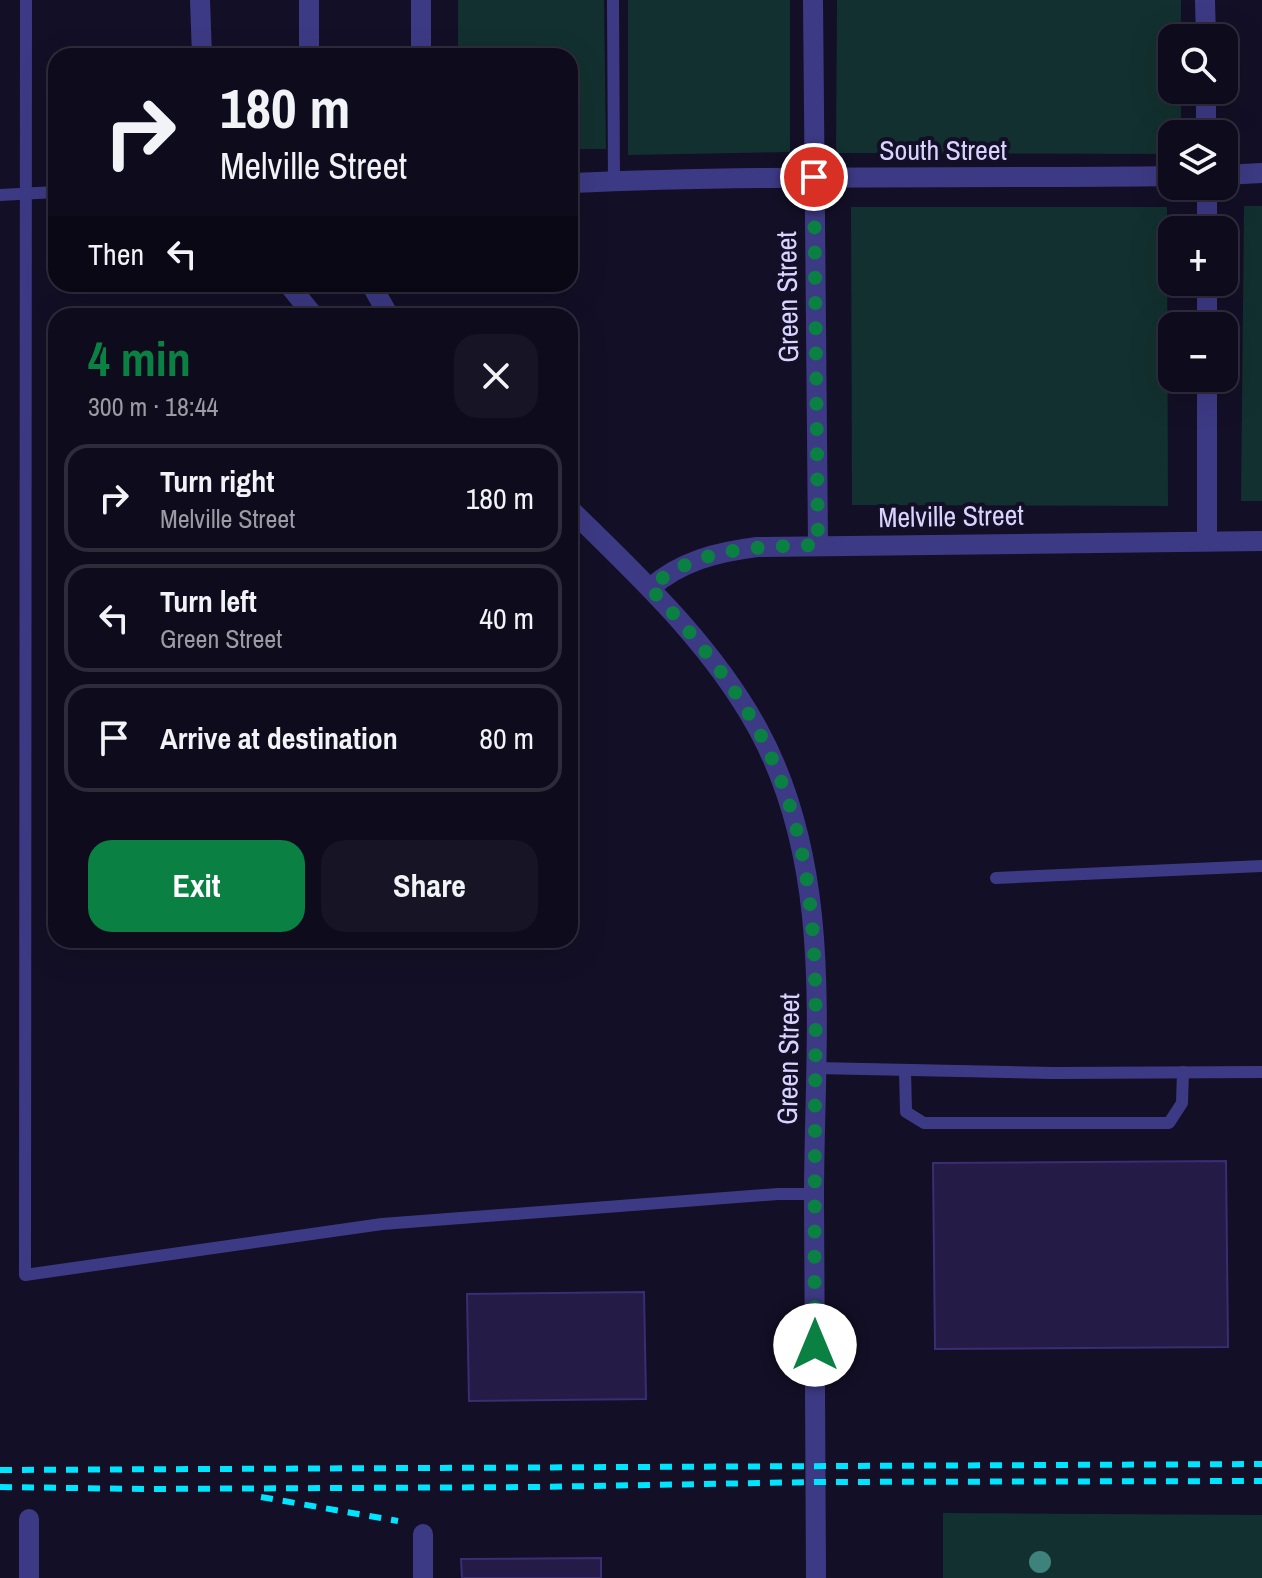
<!DOCTYPE html>
<html lang="en">
<head>
<meta charset="utf-8">
<style>
	:root { --surface:#0e0b1c; --page:#171425; --text:#f1f3f6; --muted:#9b9ba3; --line:#2e2b3b; --accent:#0b8043 }
	body { margin:0; font-family:"Archivo Narrow",sans-serif; background:var(--page); color:var(--text); height:100vh; display:flex; flex-direction:column; font-size:30px; white-space:nowrap }
	* { box-sizing:border-box; margin:0 }
	p { font-size:26px; color:var(--muted) }
	.icon { flex:none; width:44px; height:44px; fill:none; stroke:currentColor; stroke-width:2; stroke-linecap:round; stroke-linejoin:round }
	.map { position:relative; flex:1; overflow:hidden }
	.side { position:absolute; left:48px; top:308px; width:530px; height:640px; display:flex; flex-direction:column; background:var(--surface); border-radius:24px; box-shadow:0 8px 32px #0002,0 0 0 2px var(--line) }
	.side>* { flex:none }
	.guide { position:absolute; left:48px; top:48px; width:530px; height:244px; border-radius:24px; box-shadow:0 8px 32px #0002,0 0 0 2px var(--line); background:#0e0b1c; color:var(--text); overflow:hidden }
	.tools { position:absolute; left:1158px; top:24px; display:grid; gap:16px }
	.tools a { display:grid; place-items:center; width:80px; height:80px; border-radius:16px; background:var(--surface); box-shadow:0 8px 32px #0002,0 0 0 2px var(--line); font-size:40px }
	.pin { position:absolute; display:grid; place-items:center; width:68px; height:68px; color:#fff; margin:-34px; border:4px solid #fff; border-radius:50%; box-shadow:0 2px 8px #0007 }
	.me { position:absolute; width:88px; margin:-44px; rotate:0deg; stroke-linejoin:round; filter:drop-shadow(0 0 6px #0008) }
	.turn { display:flex; align-items:center; gap:28px; height:168px; padding:0 40px; font-size:36px }
	.turn .icon { width:104px; height:104px; stroke-width:2.5 }
	.turn b { display:block; font-size:56px; line-height:68px }
	.then { display:flex; align-items:center; height:76px; padding:0 40px; background:#0003; gap:16px; font-size:30px }
	.round { display:grid; place-items:center; flex:none; width:84px; height:84px; border-radius:24px; background:var(--page) }
	.head { display:flex; align-items:center; justify-content:space-between; height:136px; padding:0 40px }
	h1 { font-size:48px; font-weight:800; line-height:60px; color:var(--accent) }
	.button { display:flex; gap:16px; margin-top:auto; padding:16px 40px }
	.button a { flex:1; height:92px; border-radius:24px; background:var(--accent); color:#fff; font-size:32px; font-weight:800; line-height:92px; text-align:center }
	.button a+a { background:var(--page); color:var(--text) }
	ul { padding:0; list-style:none }
	li { display:flex; align-items:center; gap:24px; height:108px; margin:0 16px 12px; padding:0 24px; border:4px solid var(--line); border-radius:24px }
	li div { flex:1 }
	li b { display:block; font-size:30px }
	li em { font-style:normal }
	.map>svg:first-child { display:block }
	.green { fill:#12302f }
	.building { fill:#241b47; stroke:#3b2d73; stroke-width:2 }
	.lines { fill:none; stroke-linecap:round; stroke-linejoin:round }
	.service { stroke:#3d3a85; stroke-width:12 }
	.minor { stroke:#3d3a85; stroke-width:20 }
	.tertiary { stroke:#3d3a85; stroke-width:20 }
	.rail { stroke:#00e5ff; stroke-width:6; stroke-dasharray:12 10; stroke-linecap:butt }
	.tree { fill:#3d827b }
	.route { stroke:#0b8043; stroke-width:14; stroke-dasharray:0 25.2 }
	.labels { text-anchor:middle; stroke-width:8; stroke-linejoin:round; paint-order:stroke }
	.street-label { font-size:28px; fill:#d9d4ff; stroke:#130f26 }
</style>
</head>
<body>
<div class="map">
<svg width="1262" height="1578" viewBox="0 0 1262 1578">
	<rect width="100%" height="100%" fill="#130f26"/>
	<g class="green">
		<polygon points="458,0 604,0 606,149 570,149 570,56 458,56"/>
		<polygon points="628,0 790,0 790,152 628,155"/>
		<polygon points="837,0 1181,0 1181,38 1172,38 1172,90 1181,90 1181,134 1172,134 1172,154 836,153"/>
		<polygon points="1244,206 1262,206 1262,501 1241,501"/>
		<polygon points="851,207 1167,207 1168,506 852,505"/>
		<polygon points="943,1513 1262,1515 1262,1578 943,1578"/>
	</g>
	<g class="building">
		<polygon points="1226,1161 1228,1347 935,1349 933,1163"/>
		<polygon points="644,1292 646,1399 469,1401 467,1294"/>
		<polygon points="601,1558 601,1578 462,1578 461,1559"/>
	</g>
	<g class="lines">
		<g class="service">
			<polyline points="26,0 25,1275 382,1224 778,1194 814,1194"/>
			<polyline points="613,0 614,181"/>
			<polyline points="0,195 56,192"/>
			<polyline points="996,878 1262,866"/>
			<polyline points="816,1068 1054,1073 1262,1072"/>
			<polyline points="905,1070 906,1112 924,1123 1169,1123 1182,1103 1183,1072"/>
		</g>
		<g class="minor">
			<polyline points="421,0 421,56"/>
			<polyline points="813,0 818,545"/>
			<polyline points="1205,0 1206,38"/>
			<polyline points="1206,90 1206,134"/>
			<polyline points="1224,175 1262,173"/>
			<path d="M570 183C771 174 971 179 1172 176"/>
			<polyline points="1207,230 1207,186"/>
			<polyline points="1207,326 1207,282"/>
			<polyline points="1207,541 1207,378"/>
			<path d="M650 588C681 561 717 552 757 547L1262 541"/>
			<polyline points="29,1519 29,1578"/>
			<polyline points="423,1534 423,1578"/>
		</g>
		<g class="tertiary">
			<polyline points="200,0 202,56"/>
			<polyline points="309,56 309,0"/>
			<polyline points="288,284 314,316"/>
			<polyline points="371,284 389,316"/>
			<path d="M570 509C638 576 711 643 758 729 836 872 814 1040 814 1197 814 1324 816 1451 816 1578"/>
		</g>
		<g class="rail">
			<polyline points="0,1470 1262,1464"/>
			<polyline points="0,1487 145,1489 537,1487 816,1482 1262,1481"/>
			<polyline points="261,1497 398,1521"/>
		</g>
	</g>
	<circle class="tree" cx="1040" cy="1562" r="11"/>
	<g class="lines">
		<path class="route" d="M814 177 818 545C758 547 697 546 650 588 699 641 747 698 775 766 821 873 816 987 815 1101 815 1183 814 1264 815 1345"/>
	</g>
	<g class="labels">
		<g class="street-label">
			<text x="943" y="160">South Street</text>
			<text transform="translate(787 297) rotate(-91)" y="10">Green Street</text>
			<text transform="translate(951 516) rotate(-1)" y="10">Melville Street</text>
			<text transform="translate(788 1059) rotate(-89)" y="10">Green Street</text>
		</g>
	</g>
</svg>
<div class="tools">
<a><svg class="icon" aria-label="search" viewBox="0 0 24 24"><circle cx="10" cy="10" r="6"/><path d="M15 15l6 6"/></svg></a>
<a><svg class="icon" aria-label="layers" viewBox="0 0 24 24"><path d="M12 4l9 5-9 5-9-5zM3 14l9 5 9-5"/></svg></a>
<a>+</a>
<a>−</a>
</div>
<div class="pin" style="left:814px;top:177px;background:#d93025"><svg class="icon" aria-label="arrive" viewBox="0 0 24 24"><path d="M6 21V4h12l-3 4 3 4H6"/></svg></div>
<svg class="me" style="left:815px;top:1345px" viewBox="-20 -20 40 40"><circle r="19" fill="#fff"/><path d="M0-13L10 11 0 6-10 11z" fill="#0b8043"/></svg>
<div class="guide">
<div class="turn"><svg class="icon" aria-label="right" viewBox="0 0 24 24"><path d="M7 20v-9h11M14 6l5 5-5 5"/></svg><div><b>180 m</b>Melville Street</div></div>
<div class="then">Then<svg class="icon" aria-label="left" viewBox="0 0 24 24"><path d="M17 20v-9H6M10 6l-5 5 5 5"/></svg></div>
</div>
<section class="side">
<div class="head"><div><h1>4 min</h1><p>300 m · 18:44</p></div><a class="round"><svg class="icon" aria-label="close" viewBox="0 0 24 24"><path d="M6 6l12 12M18 6L6 18"/></svg></a></div>
<ul>
<li><svg class="icon" aria-label="right" viewBox="0 0 24 24"><path d="M7 20v-9h11M14 6l5 5-5 5"/></svg><div><b>Turn right</b><p>Melville Street</p></div><em>180 m</em></li>
<li><svg class="icon" aria-label="left" viewBox="0 0 24 24"><path d="M17 20v-9H6M10 6l-5 5 5 5"/></svg><div><b>Turn left</b><p>Green Street</p></div><em>40 m</em></li>
<li><svg class="icon" aria-label="arrive" viewBox="0 0 24 24"><path d="M6 21V4h12l-3 4 3 4H6"/></svg><div><b>Arrive at destination</b></div><em>80 m</em></li>
</ul>
<div class="button"><a>Exit</a><a>Share</a></div>
</section>
</div>
</body>
</html>
